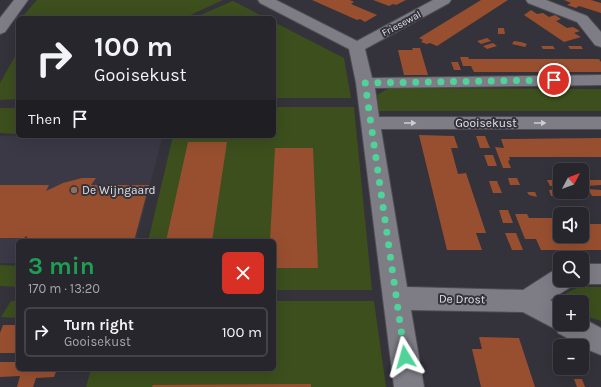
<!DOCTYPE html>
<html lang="en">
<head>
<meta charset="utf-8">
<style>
	:root { --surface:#27262c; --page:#333238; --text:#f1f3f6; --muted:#a4a5a9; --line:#434348 }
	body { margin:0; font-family:Karla,sans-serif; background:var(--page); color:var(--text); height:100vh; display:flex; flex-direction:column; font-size:15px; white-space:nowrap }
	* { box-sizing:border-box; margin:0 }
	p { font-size:13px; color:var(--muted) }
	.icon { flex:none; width:22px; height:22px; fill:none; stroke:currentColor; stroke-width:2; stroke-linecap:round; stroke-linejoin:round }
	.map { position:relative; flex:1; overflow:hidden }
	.drawer { position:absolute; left:16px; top:239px; width:260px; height:132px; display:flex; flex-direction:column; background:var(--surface); border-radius:6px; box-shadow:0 4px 16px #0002,0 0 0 1px var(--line) }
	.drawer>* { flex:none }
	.hud { position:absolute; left:16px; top:16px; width:260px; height:122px; border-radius:6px; box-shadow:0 4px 16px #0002,0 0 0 1px var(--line); background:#27262c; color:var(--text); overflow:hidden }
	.needle { width:26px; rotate:49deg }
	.controls { position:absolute; left:553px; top:163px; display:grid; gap:8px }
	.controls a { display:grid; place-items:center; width:36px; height:36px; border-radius:6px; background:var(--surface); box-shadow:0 4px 16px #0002,0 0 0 1px var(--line); font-size:20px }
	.pin { position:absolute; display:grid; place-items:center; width:34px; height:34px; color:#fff; margin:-17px; border:2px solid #fff; border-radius:50%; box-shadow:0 1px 4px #0007 }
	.me { position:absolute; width:44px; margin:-22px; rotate:352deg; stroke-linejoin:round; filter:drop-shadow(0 0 3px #0008) }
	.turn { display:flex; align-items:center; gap:14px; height:84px; padding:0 12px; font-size:18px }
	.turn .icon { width:52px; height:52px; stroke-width:2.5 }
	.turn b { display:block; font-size:28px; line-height:34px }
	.then { display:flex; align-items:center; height:38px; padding:0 12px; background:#0003; gap:8px; font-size:15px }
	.round { display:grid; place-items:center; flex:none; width:42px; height:42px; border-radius:6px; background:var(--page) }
	.overview { display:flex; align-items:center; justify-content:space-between; height:68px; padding:0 12px }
	h1 { font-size:24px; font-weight:700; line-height:30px; color:#1e9e55 }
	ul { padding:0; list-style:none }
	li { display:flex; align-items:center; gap:12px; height:50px; margin:0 8px 6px; padding:0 4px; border:2px solid var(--line); border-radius:6px }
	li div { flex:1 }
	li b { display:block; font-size:15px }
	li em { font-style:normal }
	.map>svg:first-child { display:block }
	.built { fill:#3c3947 }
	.green { fill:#3c4f1d }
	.building { fill:#984f30 }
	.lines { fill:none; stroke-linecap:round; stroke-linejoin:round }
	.minor-casing { stroke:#4f4e54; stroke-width:2 }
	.minor { fill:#7e7c85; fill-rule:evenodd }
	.oneway { fill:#cecdd3 }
	.route { stroke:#50d398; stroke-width:7; stroke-dasharray:0 12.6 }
	.education-dot { fill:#8d6e63; stroke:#34323a; stroke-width:1.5 }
	.labels { text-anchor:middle; stroke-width:4; stroke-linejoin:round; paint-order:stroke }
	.far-street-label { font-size:10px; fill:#e2e1e6; stroke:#34323a }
	.street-label { font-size:12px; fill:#e2e1e6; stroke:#34323a }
	.poi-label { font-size:12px; fill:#e2e1e6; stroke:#34323a; text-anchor:start }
</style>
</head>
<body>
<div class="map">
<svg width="601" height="387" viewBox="0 0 601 387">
	<rect width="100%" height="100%" fill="#34323a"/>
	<polygon class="built" points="0,136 162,138 136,241 18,241 18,263 0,263"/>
	<g class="green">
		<polygon points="37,0 223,0 184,18 22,17"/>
		<polygon points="233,1 266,18 193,18"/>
		<polygon points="274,22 344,58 351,98 274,98"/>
		<polygon points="18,51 18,99 0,100 0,83"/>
		<polygon points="389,88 601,89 601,111 379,111 377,95"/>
		<polygon points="274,107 354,107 372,290 274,290 274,241 148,241 173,136 274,136"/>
		<polygon points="0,108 18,108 18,134 0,133"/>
		<polygon points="0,265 18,266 18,287 0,286"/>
		<polygon points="579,287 601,287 601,321 582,315 582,302 567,302 565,300 566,293"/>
		<polygon points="11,301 18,301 18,318 1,317"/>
		<polygon points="274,301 374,301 386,387 86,387 91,369 274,369"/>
	</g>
	<g class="building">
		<polygon points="312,0 350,0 354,2 351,4 377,15 365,22 360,19 357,20"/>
		<polygon points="373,0 406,0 396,5 393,4 389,6"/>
		<polygon points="481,0 508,0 437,46 430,43 427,44 421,42 423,40 419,38"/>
		<polygon points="564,0 591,0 601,3 601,13 579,6 576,8 567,5 571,3"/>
		<polygon points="531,10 537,14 543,13 549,17 555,15 561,19 556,21 567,28 573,27 580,31 574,33 581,37 564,42 524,15"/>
		<polygon points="498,28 504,28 505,34 498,34"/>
		<polygon points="487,38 491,41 481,44 477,41"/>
		<polygon points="514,41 521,42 527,44 525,47 512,44"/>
		<polygon points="493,43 497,46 487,49 483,46"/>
		<polygon points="541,46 553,46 555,49 543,49"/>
		<polygon points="568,46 581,46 583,49 570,49"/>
		<polygon points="412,48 420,48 428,75 404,75 398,50 413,50"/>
		<polygon points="460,57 468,57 469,59 599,59 601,62 601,72 474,72 471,66 463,66"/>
		<polygon points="451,62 458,62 461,70 454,70"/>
		<polygon points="419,135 454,136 458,148 451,148 458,174 466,173 486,233 476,233 482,250 447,250"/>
		<polygon points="476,136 485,136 490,148 480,148"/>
		<polygon points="601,138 601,157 509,157 510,160 508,161 511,168 503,168 495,147 504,148 501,139"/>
		<polygon points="188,142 227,142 212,241 166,241"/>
		<polygon points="275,148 313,148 318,268 274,268 274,241 270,241"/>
		<polygon points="484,155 493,155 497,166 488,166"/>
		<polygon points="82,178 96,178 91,185 149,185 134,241 55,241 56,238 46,238 43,241 30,241 26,236 24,238 0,238 0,185 49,185 46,191 63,183"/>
		<polygon points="508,178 517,178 520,185 510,185"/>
		<polygon points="547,180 560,180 560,186 550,186"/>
		<polygon points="584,180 601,180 601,185 587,186"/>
		<polygon points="489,181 497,181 502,193 493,193"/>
		<polygon points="560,189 560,192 567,192 571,200 562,200 560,196 551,196 549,190"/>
		<polygon points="588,189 601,190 601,196 592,196"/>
		<polygon points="527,192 535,192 537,197 529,195"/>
		<polygon points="499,210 508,210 513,223 503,223"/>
		<polygon points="515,214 527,214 529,218 560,218 560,236 582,236 582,224 601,224 601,250 541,250 536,239 525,239"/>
		<polygon points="505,233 516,233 523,250 512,250"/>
		<polygon points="3,325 18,325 18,353 0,353 0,333"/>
		<polygon points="479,337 519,338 535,387 481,387 472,349 482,349"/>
		<polygon points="0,362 18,362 18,369 57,369 54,377 36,378 33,387 17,387 20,376 0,377"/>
		<polygon points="569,368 578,368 580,374 571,373"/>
		<polygon points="574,379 582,379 585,387 577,387"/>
		<polygon points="311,384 311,387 152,387 153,385"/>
	</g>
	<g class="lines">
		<defs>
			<g id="minor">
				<polygon points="14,0 28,0 5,32 0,34 0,18"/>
				<polygon points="258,0 276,0 357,41 433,0 451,0 449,3 365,49 372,78 601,75 601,85 375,88 379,117 601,117 601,129 381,129 407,287 523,290 551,272 560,269 560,280 582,280 582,264 601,264 601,284 582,284 573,280 569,288 550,300 560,305 560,324 582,324 582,318 601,328 601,355 591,351 558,333 557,330 523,312 411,310 424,387 394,387 356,83 349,49 260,3"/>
				<polygon points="526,0 546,0 587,16 601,32 601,47 595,45 577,22 528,3"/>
			</g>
		</defs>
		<use href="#minor" class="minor-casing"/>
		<use href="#minor" class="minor"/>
	</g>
	<defs><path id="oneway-solid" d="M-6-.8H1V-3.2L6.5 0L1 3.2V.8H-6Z"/></defs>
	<g class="oneway">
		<use href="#oneway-solid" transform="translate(410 123)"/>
		<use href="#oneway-solid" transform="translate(540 123)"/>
	</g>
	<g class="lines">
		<polyline class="route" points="405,357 365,83 554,80"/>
	</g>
	<circle class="education-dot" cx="74" cy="190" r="4"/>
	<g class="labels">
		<g class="far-street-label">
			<text transform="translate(401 23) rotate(-28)" y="4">Friesewal</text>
		</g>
		<g class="street-label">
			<text x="486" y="127">Gooisekust</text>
			<text transform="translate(462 299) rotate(1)" y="4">De Drost</text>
		</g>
		<g class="poi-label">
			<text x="82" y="194">De Wijngaard</text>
		</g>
	</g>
</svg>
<div class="controls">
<a><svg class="needle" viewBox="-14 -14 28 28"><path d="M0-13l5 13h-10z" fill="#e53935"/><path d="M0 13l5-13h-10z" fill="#a4a5a9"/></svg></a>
<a><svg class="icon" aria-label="sound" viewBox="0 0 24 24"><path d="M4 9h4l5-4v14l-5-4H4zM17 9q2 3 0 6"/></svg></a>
<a><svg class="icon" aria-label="search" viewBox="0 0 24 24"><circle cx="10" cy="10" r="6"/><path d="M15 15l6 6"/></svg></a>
<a>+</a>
<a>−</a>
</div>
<div class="pin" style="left:554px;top:80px;background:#d93025"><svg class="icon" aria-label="arrive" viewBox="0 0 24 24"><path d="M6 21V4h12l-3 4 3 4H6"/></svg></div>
<svg class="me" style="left:405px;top:357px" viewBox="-20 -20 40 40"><path d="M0-17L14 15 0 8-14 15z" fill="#50d398" stroke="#fff" stroke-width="4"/></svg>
<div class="hud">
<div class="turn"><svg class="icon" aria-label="right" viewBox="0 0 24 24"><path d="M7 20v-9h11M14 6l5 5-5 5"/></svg><div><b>100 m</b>Gooisekust</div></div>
<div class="then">Then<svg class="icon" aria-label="arrive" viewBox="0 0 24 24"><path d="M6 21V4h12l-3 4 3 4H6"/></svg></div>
</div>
<section class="drawer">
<div class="overview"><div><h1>3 min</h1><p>170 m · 13:20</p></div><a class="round" style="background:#d93025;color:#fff"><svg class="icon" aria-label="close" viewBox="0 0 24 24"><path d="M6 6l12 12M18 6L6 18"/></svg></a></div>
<ul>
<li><svg class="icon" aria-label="right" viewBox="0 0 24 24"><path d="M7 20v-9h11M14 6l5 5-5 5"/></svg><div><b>Turn right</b><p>Gooisekust</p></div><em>100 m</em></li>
</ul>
</section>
</div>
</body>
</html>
